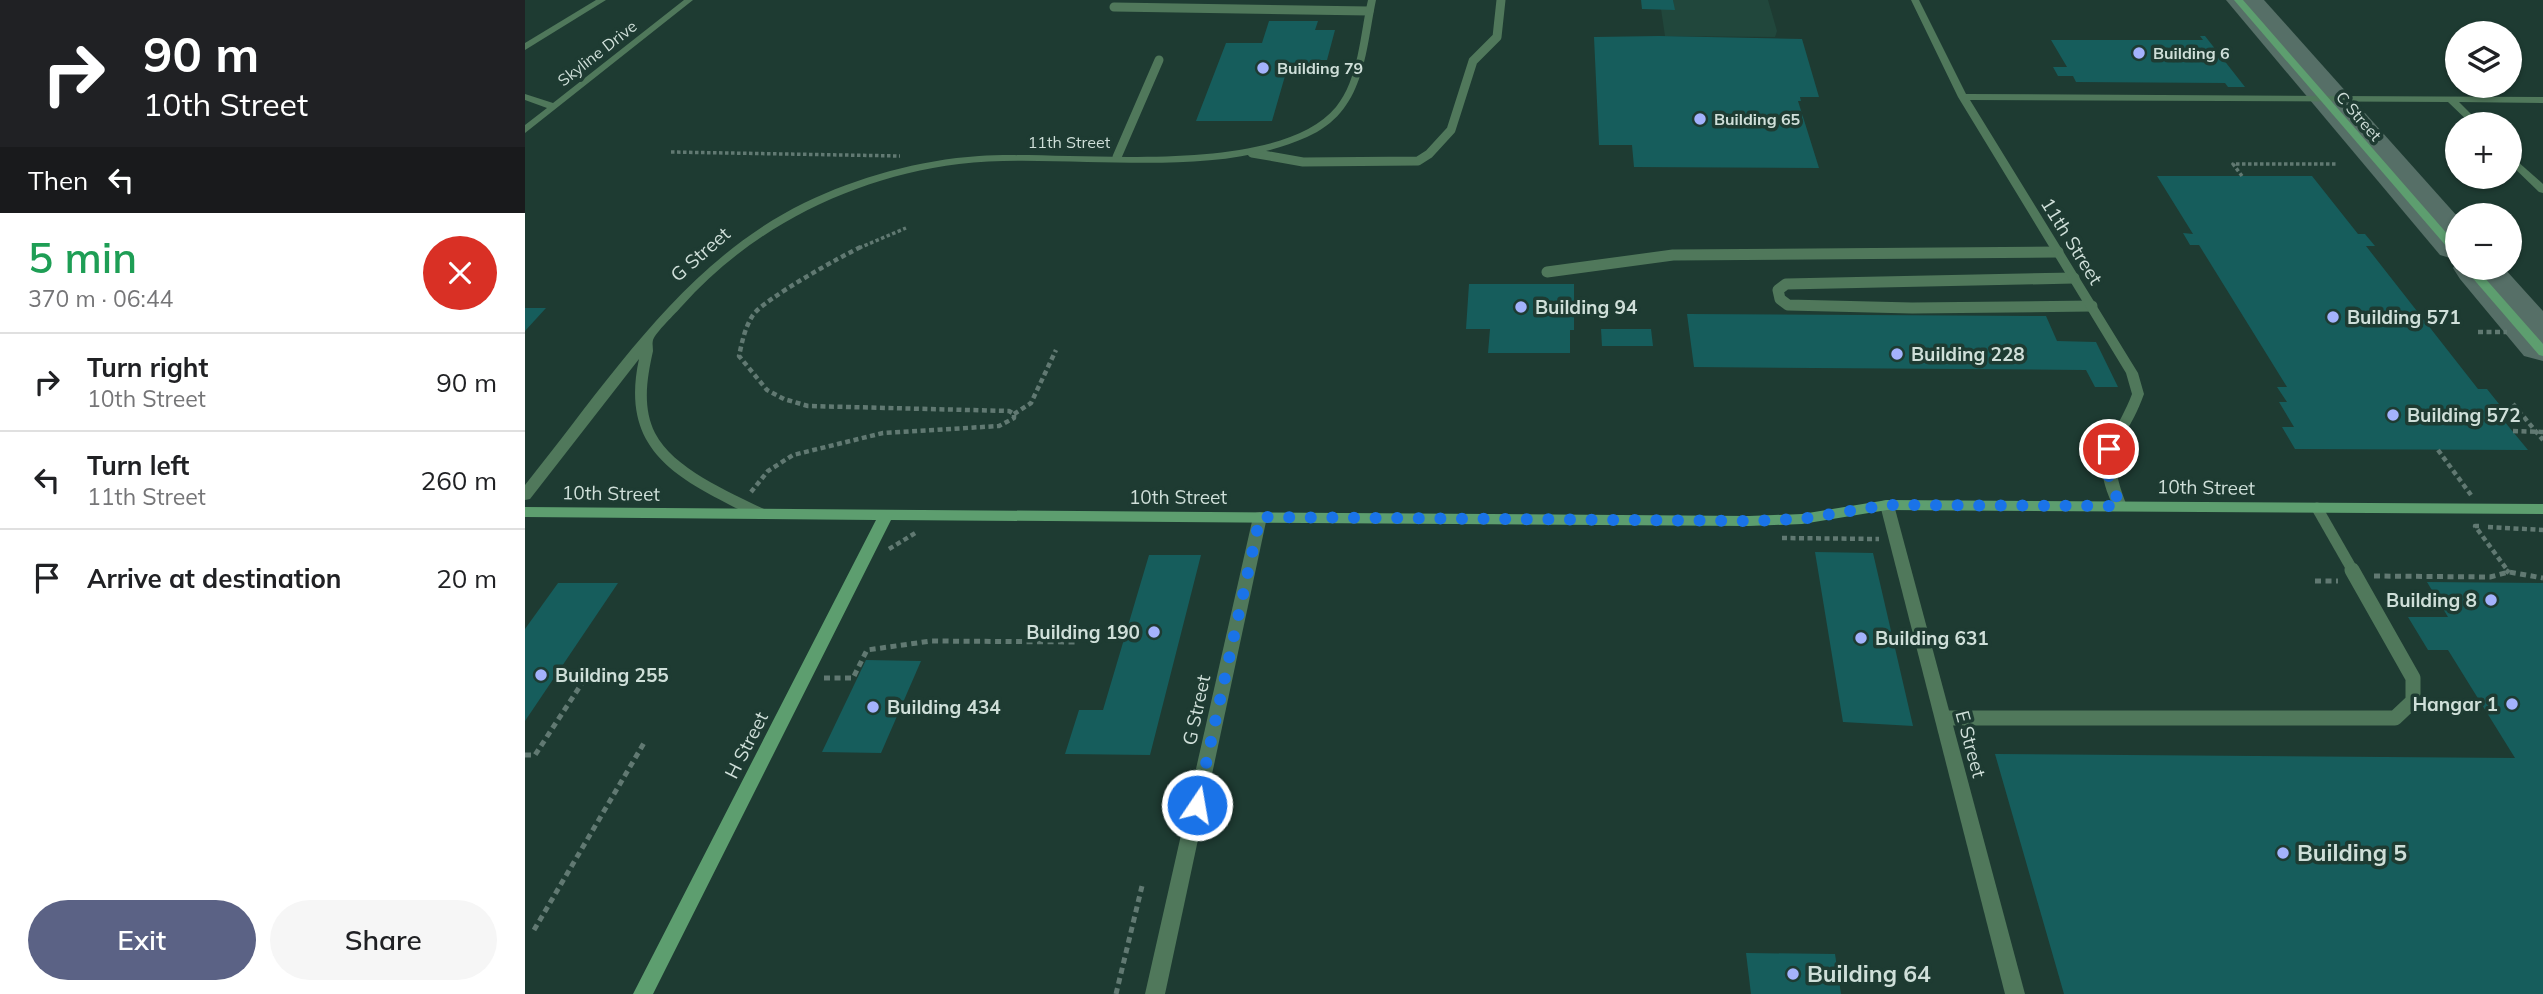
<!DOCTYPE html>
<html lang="en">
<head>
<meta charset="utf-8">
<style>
	:root { --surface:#fff; --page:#f6f6f6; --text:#202124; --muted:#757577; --line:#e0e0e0; --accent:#5b6285 }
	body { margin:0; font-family:Mulish,sans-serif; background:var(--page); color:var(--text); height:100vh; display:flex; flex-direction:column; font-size:26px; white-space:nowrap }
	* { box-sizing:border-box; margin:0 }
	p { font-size:23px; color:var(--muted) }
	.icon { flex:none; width:38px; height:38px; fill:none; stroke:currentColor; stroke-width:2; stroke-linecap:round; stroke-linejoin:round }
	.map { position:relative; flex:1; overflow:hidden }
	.side { display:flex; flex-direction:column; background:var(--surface); width:525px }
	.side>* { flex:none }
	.banner { background:#202124; color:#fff; overflow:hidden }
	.tools { position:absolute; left:1920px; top:21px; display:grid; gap:14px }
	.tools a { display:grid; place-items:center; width:77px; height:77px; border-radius:50%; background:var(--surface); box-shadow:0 2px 5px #0004; font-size:35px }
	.pin { position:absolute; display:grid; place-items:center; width:60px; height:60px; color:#fff; margin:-30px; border:4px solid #fff; border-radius:50%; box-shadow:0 2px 7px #0007 }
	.me { position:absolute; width:77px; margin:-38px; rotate:12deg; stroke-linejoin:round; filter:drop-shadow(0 0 5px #0008) }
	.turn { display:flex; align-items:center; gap:24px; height:147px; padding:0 28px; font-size:32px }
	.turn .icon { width:91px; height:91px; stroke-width:2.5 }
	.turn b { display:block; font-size:49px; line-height:60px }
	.then { display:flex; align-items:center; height:66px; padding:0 28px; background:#0003; gap:14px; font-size:26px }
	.round { display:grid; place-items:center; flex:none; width:74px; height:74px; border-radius:37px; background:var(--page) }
	.headline { display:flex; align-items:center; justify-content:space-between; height:119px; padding:0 28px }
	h1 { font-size:42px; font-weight:600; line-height:52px; color:#1e9e55 }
	.action { display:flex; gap:14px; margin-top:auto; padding:14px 28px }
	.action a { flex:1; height:80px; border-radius:42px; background:var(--accent); color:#fff; font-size:28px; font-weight:600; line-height:80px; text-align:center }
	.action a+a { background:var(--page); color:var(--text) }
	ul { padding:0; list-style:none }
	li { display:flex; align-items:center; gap:21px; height:98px; padding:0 28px; border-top:2px solid var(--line) }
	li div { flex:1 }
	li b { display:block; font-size:26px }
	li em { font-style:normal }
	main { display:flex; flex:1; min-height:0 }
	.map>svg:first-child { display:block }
	.built { fill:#21473c }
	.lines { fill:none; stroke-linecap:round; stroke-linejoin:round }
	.taxiway { fill:#566f67; fill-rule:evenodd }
	.building { fill:#165d5c }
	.path-far2 { stroke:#617972; stroke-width:3.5; stroke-dasharray:3.5 2.5; stroke-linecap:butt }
	.path-far1 { stroke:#617972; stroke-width:4.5; stroke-dasharray:5 3.5; stroke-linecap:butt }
	.path { stroke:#617972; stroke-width:5; stroke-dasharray:6 4.5; stroke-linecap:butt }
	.lane-far2 { stroke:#50785b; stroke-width:9 }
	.lane-far1 { stroke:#50785b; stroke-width:11 }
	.lane { stroke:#50785b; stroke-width:15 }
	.street { fill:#50785b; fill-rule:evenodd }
	.secondary { fill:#5d9e6f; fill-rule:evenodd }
	.route { stroke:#1a73e8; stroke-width:12; stroke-dasharray:0 21.6 }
	.poi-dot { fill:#a4b2fc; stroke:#1e3b32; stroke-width:2.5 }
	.labels { text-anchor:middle; stroke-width:7; stroke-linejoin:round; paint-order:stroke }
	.far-street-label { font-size:16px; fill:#cfdfd9; stroke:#1e3b32 }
	.far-poi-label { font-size:16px; font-weight:bold; fill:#cfdfd9; stroke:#1e3b32; text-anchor:start }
	.street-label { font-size:19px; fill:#cfdfd9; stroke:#1e3b32 }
	.poi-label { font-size:19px; font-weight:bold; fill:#cfdfd9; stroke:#1e3b32; text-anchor:start }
	.near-poi-label { font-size:23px; font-weight:bold; fill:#cfdfd9; stroke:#1e3b32; text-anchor:start }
</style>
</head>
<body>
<main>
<section class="side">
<div class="banner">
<div class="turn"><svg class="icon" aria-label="right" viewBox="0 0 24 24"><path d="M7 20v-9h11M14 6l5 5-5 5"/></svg><div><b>90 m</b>10th Street</div></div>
<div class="then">Then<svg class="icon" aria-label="left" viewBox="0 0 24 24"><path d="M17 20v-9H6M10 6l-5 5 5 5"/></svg></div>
</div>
<div class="headline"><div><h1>5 min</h1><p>370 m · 06:44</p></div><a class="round" style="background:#d93025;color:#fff"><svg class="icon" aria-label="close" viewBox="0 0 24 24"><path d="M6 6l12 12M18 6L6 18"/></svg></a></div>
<ul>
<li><svg class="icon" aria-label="right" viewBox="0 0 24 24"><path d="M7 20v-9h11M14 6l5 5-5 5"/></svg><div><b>Turn right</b><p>10th Street</p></div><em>90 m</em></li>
<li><svg class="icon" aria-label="left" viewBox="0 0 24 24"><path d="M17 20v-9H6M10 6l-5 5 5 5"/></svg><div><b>Turn left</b><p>11th Street</p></div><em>260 m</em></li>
<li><svg class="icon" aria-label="arrive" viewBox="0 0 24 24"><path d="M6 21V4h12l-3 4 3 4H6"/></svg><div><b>Arrive at destination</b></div><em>20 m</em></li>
</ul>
<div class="action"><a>Exit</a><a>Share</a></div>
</section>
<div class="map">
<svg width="2018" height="994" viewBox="0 0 2018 994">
	<rect width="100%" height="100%" fill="#1e3b32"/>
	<polygon class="built" points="1148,0 1243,0 1252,31 1250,37 1140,36 1136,9 1149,9"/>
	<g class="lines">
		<g class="taxiway">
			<polygon points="1701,0 1739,0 1932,216 1932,260 1915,255"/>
			<polygon points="1932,261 1932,268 1979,268 2018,311 2018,361 1999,356 1935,279 1928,268"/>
		</g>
	</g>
	<g class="building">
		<polygon points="1116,0 1148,0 1150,10 1117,9"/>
		<polygon points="744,21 793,21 790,30 810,30 802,60 786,60 782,76 760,76 747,121 671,121 701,43 737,43"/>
		<polygon points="1134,36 1277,39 1294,97 1275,97 1276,101 1273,101 1294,168 1109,167 1107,145 1074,145 1069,37"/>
		<polygon points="1675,36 1680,36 1720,87 1703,87 1700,83 1551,82 1548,76 1533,76 1528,67 1542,67 1526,40 1678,40"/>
		<polygon points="1632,176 1787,176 1833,234 1840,234 1850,246 1841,246 1953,389 1962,389 1974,404 1965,404 2003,450 1770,449 1757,427 1769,427 1754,402 1762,402 1752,387 1762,387 1674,245 1665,245 1658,233 1668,234"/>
		<polygon points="944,284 1049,284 1049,330 1045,330 1045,353 963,353 965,329 941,329"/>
		<polygon points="0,308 21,308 0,331"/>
		<polygon points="1162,314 1521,316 1532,341 1571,342 1593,387 1570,387 1561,370 1169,367"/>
		<polygon points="1076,329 1126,329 1128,346 1077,346"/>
		<polygon points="1290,552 1348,553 1388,726 1318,722"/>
		<polygon points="624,555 676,555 625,755 540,754 554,710 578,710"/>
		<polygon points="1902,582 2018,583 2018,994 1539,994 1470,754 1990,758 1923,650 1903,650 1883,617 1923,617"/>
		<polygon points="33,583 93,583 0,721 0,629"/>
		<polygon points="341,660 396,661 356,753 297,752"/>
		<polygon points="1221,953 1310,954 1316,994 1226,994"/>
	</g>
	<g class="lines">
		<g class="path-far2">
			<polyline points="146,152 375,156"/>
			<polyline points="1717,176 1708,164 1812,164"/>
			<polyline points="334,248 381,228"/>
		</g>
		<g class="path-far1">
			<polyline points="1953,332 1982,332"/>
			<polyline points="1988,404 2018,440"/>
			<polyline points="489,414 506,403 531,350"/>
			<polyline points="1988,431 2018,432"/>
			<polyline points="1913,450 1946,495"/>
			<path d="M226 492 243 471 268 455 358 433 474 426 489 418V414L484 411 283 406 259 399 242 390 214 356C217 342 220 327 228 315 239 299 318 255 338 246"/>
			<polyline points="1954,526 1950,526 1983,571"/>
			<polyline points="1963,527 2018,530"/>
			<polyline points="1257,538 1354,539"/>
			<polyline points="364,549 392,532"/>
		</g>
		<g class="path">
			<polyline points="1981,570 1984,573"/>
			<polyline points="1849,576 1965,577 1984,572 2018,578"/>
			<polyline points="1790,581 1813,581"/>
			<polyline points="299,678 328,678 342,650 406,641 552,642"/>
			<polyline points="0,755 10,755 59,680 30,679"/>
			<polyline points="9,930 119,743"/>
			<polyline points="591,994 617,886"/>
		</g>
		<g class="lane-far2">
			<polyline points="589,7 844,11"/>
			<polyline points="727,153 778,162 893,161 904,154 926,130 948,61 972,37 976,0"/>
			<polyline points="592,157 634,60"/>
		</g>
		<g class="lane-far1">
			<polyline points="1022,272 1148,255 1533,252"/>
			<polyline points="1549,278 1261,284 1253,290 1255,299 1263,305 1387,308 1567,306"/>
			<polyline points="1792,508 1828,571"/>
		</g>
		<polyline class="lane" points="1418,718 1870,718 1888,701 1888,678 1827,570"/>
		<g class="street">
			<polygon points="71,0 81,0 0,50 0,43"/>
			<polygon points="159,0 168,0 0,133 0,125 22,108 0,100 0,94 28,103"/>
			<path d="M843 0H851C840 53 840 112 782 137 714 167 635 163 562 162 519 161 476 159 434 164 329 177 227 227 157 306 150 314 131 332 128 340 127 344 128 347 128 351 122 378 117 407 130 433 149 470 207 493 243 511L245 515 243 519H233C159 481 93 456 114 359L5 499 0 500V485C83 382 157 263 279 203 333 177 394 160 454 156 542 150 751 179 811 107 834 79 835 34 843 0Z"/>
			<path d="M1386 0H1394L1441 94 2018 97V103L1934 102 1956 124H1946L1923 102 1445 100 1613 373 1619 394C1600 447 1577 444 1602 506L1600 510H1590C1561 452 1588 444 1607 394L1601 373 1433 97Z"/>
			<polygon points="1984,154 2018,184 2018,193 2014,192 1984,163"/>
			<polygon points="1362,500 1367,501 1369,505 1500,994 1480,994 1355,505 1357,501"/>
			<polygon points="735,512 740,513 742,517 640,994 620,994 728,517 730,513"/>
		</g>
		<g class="secondary">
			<polygon points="1709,0 1718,0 1932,245 1932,255 1928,254"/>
			<polygon points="1939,268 1951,268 2018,344 2018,356 2014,355"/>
			<polygon points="1362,500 2018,504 2018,514 1362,510 1277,524 1224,526 366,520 128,994 108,994 351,520 0,517 0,507 1224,516 1277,514"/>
		</g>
	</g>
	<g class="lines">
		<polyline class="route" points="672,805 735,517 1224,521 1277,519 1362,505 1595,506 1582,471 1584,449"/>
	</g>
	<g class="poi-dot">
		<circle cx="1614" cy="53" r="7"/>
		<circle cx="738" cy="68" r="7"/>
		<circle cx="1175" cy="119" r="7"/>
		<circle cx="996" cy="307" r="7"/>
		<circle cx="1808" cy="317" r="7"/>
		<circle cx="1372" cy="354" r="7"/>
		<circle cx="1868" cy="415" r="7"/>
		<circle cx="1966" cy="600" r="7"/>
		<circle cx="629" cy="632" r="7"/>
		<circle cx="1336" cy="638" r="7"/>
		<circle cx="16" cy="675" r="7"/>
		<circle cx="1987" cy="704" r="7"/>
		<circle cx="348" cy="707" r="7"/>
		<circle cx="1758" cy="853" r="7"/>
		<circle cx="1268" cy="974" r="7"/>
	</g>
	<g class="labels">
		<g class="far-street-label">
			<text transform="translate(72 53) rotate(-38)" y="6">Skyline Drive</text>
			<text transform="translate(1834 116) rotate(49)" y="6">C Street</text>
			<text x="544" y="148">11th Street</text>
		</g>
		<g class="far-poi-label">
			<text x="1628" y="59">Building 6</text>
			<text x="752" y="74">Building 79</text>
			<text x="1189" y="125">Building 65</text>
		</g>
		<g class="street-label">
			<text transform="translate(1547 241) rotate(58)" y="7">11th Street</text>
			<text transform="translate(175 254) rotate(-41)" y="7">G Street</text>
			<text transform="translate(1681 487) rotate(1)" y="7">10th Street</text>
			<text transform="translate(86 493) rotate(1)" y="7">10th Street</text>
			<text x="653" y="504">10th Street</text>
			<text transform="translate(671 710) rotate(-78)" y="7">G Street</text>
			<text transform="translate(1446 744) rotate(75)" y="7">E Street</text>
			<text transform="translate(221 745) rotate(-63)" y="7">H Street</text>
		</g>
		<g class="poi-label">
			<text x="1010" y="314">Building 94</text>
			<text x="1822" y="324">Building 571</text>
			<text x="1386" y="361">Building 228</text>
			<text x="1882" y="422">Building 572</text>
			<text x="1952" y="607" text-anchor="end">Building 8</text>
			<text x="615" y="639" text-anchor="end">Building 190</text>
			<text x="1350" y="645">Building 631</text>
			<text x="30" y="682">Building 255</text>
			<text x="1973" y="711" text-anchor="end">Hangar 1</text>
			<text x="362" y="714">Building 434</text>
		</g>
		<g class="near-poi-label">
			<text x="1772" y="861">Building 5</text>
			<text x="1282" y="982">Building 64</text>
		</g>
	</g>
</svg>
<div class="tools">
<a><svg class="icon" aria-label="layers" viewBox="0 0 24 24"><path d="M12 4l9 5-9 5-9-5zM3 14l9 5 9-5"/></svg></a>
<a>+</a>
<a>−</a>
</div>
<div class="pin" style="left:1584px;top:449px;background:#d93025"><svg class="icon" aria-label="arrive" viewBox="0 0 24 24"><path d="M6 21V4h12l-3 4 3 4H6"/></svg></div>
<svg class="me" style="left:672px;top:805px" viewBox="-20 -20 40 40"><circle r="17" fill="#1a73e8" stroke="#fff" stroke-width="3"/><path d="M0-11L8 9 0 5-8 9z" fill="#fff"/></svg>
</div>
</main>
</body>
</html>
